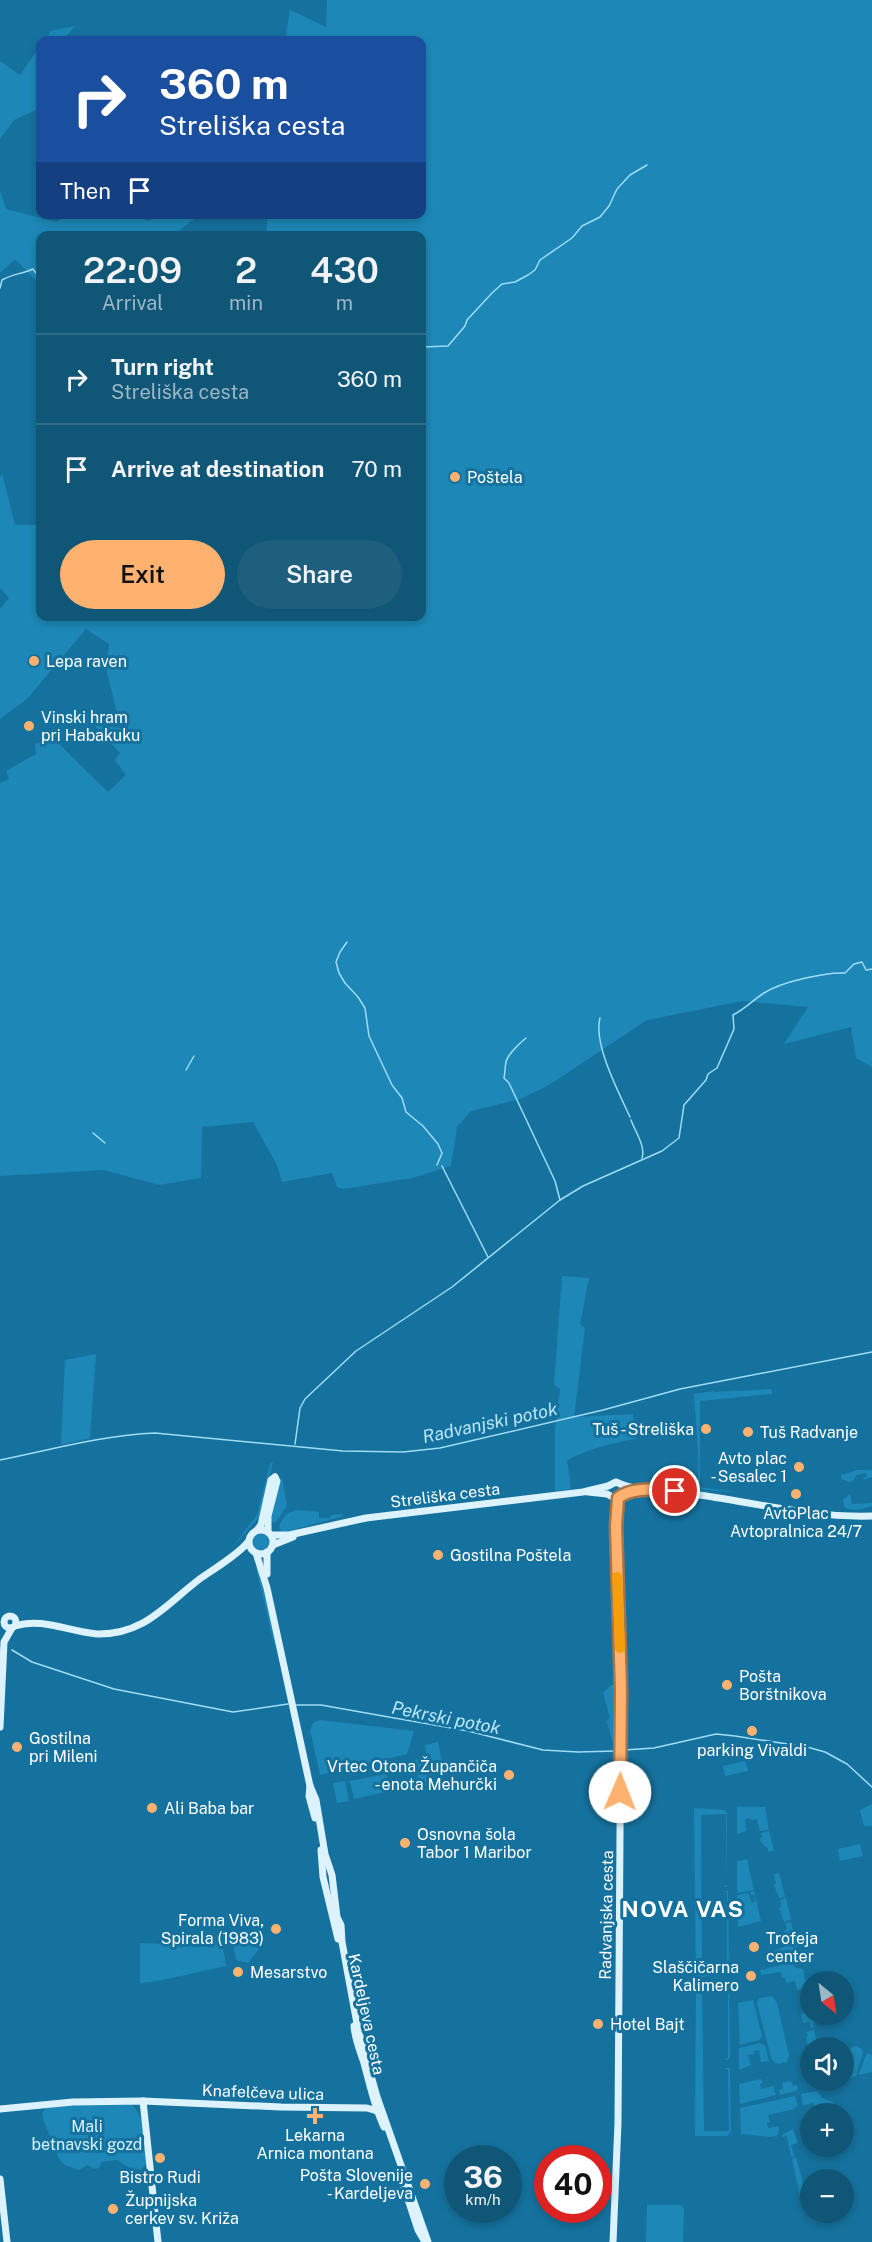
<!DOCTYPE html>
<html lang="en">
<head>
<meta charset="utf-8">
<style>
	:root { --surface:#105676; --page:#1e5f7e; --text:#f1f3f6; --muted:#9cb7c5; --line:#306c88; --accent:#ffb26f }
	body { margin:0; font-family:"Public Sans",sans-serif; background:var(--page); color:var(--text); height:100vh; display:flex; flex-direction:column; font-size:22px; white-space:nowrap }
	* { box-sizing:border-box; margin:0 }
	p { font-size:20px; color:var(--muted) }
	.icon { flex:none; width:33px; height:33px; fill:none; stroke:currentColor; stroke-width:2; stroke-linecap:round; stroke-linejoin:round }
	.map { position:relative; flex:1; overflow:hidden }
	.drawer { position:absolute; left:36px; top:231px; width:390px; height:390px; display:flex; flex-direction:column; background:var(--surface); border-radius:12px; box-shadow:0 3px 9px #0003 }
	.drawer>* { flex:none }
	.guide { position:absolute; left:36px; top:36px; width:390px; height:183px; border-radius:12px; box-shadow:0 3px 9px #0003; background:#1a4fa0; color:#fff; overflow:hidden }
	.needle { width:39px; rotate:150deg }
	.fabs { position:absolute; left:800px; top:1971px; display:grid; gap:12px }
	.fabs a { display:grid; place-items:center; width:54px; height:54px; border-radius:50%; background:var(--surface); box-shadow:0 3px 9px #0003; font-size:30px }
	.speed { position:absolute; left:444px; top:2145px; display:flex; gap:12px; font-size:30px; font-weight:700; text-align:center }
	.speed>* { display:grid; place-content:center; width:78px; height:78px; border-radius:50%; background:var(--surface); box-shadow:0 3px 9px #0003; line-height:1 }
	.speed small { font-size:15px; font-weight:400 }
	.speed .limit { border:9px solid #d22; background:#fff; color:#111 }
	.pin { position:absolute; display:grid; place-items:center; width:51px; height:51px; color:#fff; margin:-26px; border:3px solid #fff; border-radius:50%; box-shadow:0 2px 6px #0007 }
	.me { position:absolute; width:66px; margin:-33px; rotate:1deg; stroke-linejoin:round; filter:drop-shadow(0 0 4px #0008) }
	.turn { display:flex; align-items:center; gap:21px; height:126px; padding:0 24px; font-size:27px }
	.turn .icon { width:78px; height:78px; stroke-width:2.5 }
	.turn b { display:block; font-size:42px; line-height:51px }
	.then { display:flex; align-items:center; height:57px; padding:0 24px; background:#0003; gap:12px; font-size:22px }
	.eta { display:flex; justify-content:space-evenly; align-items:center; height:102px; text-align:center }
	.eta b { font-size:36px; font-weight:600; line-height:42px }
	.cta { display:flex; gap:12px; margin-top:auto; padding:12px 24px }
	.cta a { flex:1; height:69px; border-radius:36px; background:var(--accent); color:#111; font-size:24px; font-weight:600; line-height:69px; text-align:center }
	.cta a+a { background:var(--page); color:var(--text) }
	ul { padding:0; list-style:none }
	li { display:flex; align-items:center; gap:18px; height:90px; padding:0 24px; border-top:2px solid var(--line) }
	li div { flex:1 }
	li b { display:block; font-size:22px }
	li em { font-style:normal }
	.map>svg:first-child { display:block }
	.green { fill:#1d88b7 }
	.lines { fill:none; stroke-linecap:round; stroke-linejoin:round }
	.stream { stroke:#9fdcf6; stroke-width:1.5 }
	.secondary { stroke:#dcf2fd; stroke-width:7 }
	.route-casing { stroke:#a67448; stroke-width:15 }
	.route { stroke:#ffb26f; stroke-width:10 }
	.slow { stroke:#f59e0b; stroke-width:10 }
	.poi-dot { fill:#ffb26f; stroke:#15729e; stroke-width:2 }
	.labels { text-anchor:middle; stroke-width:6; stroke-linejoin:round; paint-order:stroke }
	.poi-label { font-size:16px; fill:#fff; stroke:#15729e; text-anchor:start }
	.street-label { font-size:16px; fill:#fff; stroke:#15729e }
	.park-label { font-size:16px; fill:#d5f1fd; stroke:#15729e }
	.water-label { font-size:18px; font-style:italic; fill:#b9e6f9; stroke:#15729e }
	.district-label { font-size:22px; font-weight:bold; letter-spacing:1.5px; fill:#fff; stroke:#15729e }
</style>
</head>
<body>
<div class="map">
<svg width="872" height="2242" viewBox="0 0 872 2242">
	<rect width="100%" height="100%" fill="#15729e"/>
	<g class="green">
		<polygon points="327,0 872,0 872,1067 856,1058 851,1027 784,1044 808,1007 742,1001 647,1020 549,1085 520,1099 471,1111 457,1127 451,1166 412,1178 343,1189 337,1187 332,1173 282,1182 277,1165 253,1122 202,1127 201,1178 159,1185 104,1170 0,1176 0,783 9,779 6,771 36,754 35,744 53,738 108,792 126,775 115,760 120,753 94,725 121,728 106,669 109,644 86,629 27,699 0,719 0,609 9,598 0,588 0,479 2,473 15,525 40,525 40,616 422,616 422,236 266,235 268,215 422,214 422,40 285,40 290,10 326,27"/>
		<polygon points="75,26 63,40 45,40 51,31"/>
		<polygon points="40,46 40,108 14,120 0,139 0,61 20,75"/>
		<polygon points="0,191 6,209 56,222 71,214 135,215 148,221 161,215 193,214 194,219 177,232 178,235 40,236 40,285 15,259 0,273"/>
		<path d="M562 1276 589 1278 580 1324 585 1328 574 1417 633 1414 636 1439C611 1443 589 1449 567 1460L571 1489 555 1491V1429L560 1389 554 1385Z"/>
		<polygon points="96,1354 90,1438 61,1445 65,1360"/>
		<polygon points="771,1389 772,1394 700,1401 700,1487 742,1493 697,1489 699,1464 694,1394 714,1391 715,1392"/>
		<polygon points="273,1462 259,1517 231,1549 257,1515 270,1464"/>
		<polygon points="858,1470 872,1470 872,1477 864,1480 863,1478 867,1477 866,1473 856,1475 854,1480 850,1482 841,1479 841,1475"/>
		<polygon points="282,1476 287,1506 275,1523 270,1520"/>
		<polygon points="850,1494 852,1504 872,1503 872,1506 857,1510 847,1509 844,1506 843,1500"/>
		<path d="M296 1510 319 1512V1518H330L331 1515 342 1514 343 1516 285 1532 281 1531 279 1526C286 1514 284 1515 296 1510Z"/>
		<circle cx="261" cy="1542" r="8"/>
		<polygon points="259,1565 273,1629 275,1648 256,1568"/>
		<polygon points="611,1685 614,1685 617,1689 616,1743 613,1743 607,1722 610,1717 603,1693"/>
		<polygon points="320,1720 414,1731 407,1754 320,1775 310,1730 313,1723"/>
		<polygon points="438,1742 444,1772 432,1774 434,1784 420,1787 414,1760 427,1757 425,1745"/>
		<polygon points="745,1761 748,1771 725,1776 723,1766"/>
		<polygon points="386,1774 389,1791 354,1799 350,1781"/>
		<polygon points="345,1781 349,1801 337,1803 333,1783"/>
		<polygon points="872,1804 872,1826 864,1826 860,1810"/>
		<polygon points="737,1807 765,1807 769,1830 760,1831 757,1819 751,1820 750,1818 745,1819 746,1831 737,1834"/>
		<polygon points="694,1808 725,1810 727,1813 727,1887 723,1887 727,1885 726,1814 701,1815 702,1971 727,1970 727,1892 723,1891 728,1891 729,1971 699,1978 696,1977"/>
		<polygon points="769,1831 774,1850 769,1852 767,1847 765,1847 763,1843 761,1843 760,1838 762,1837 761,1833"/>
		<polygon points="860,1844 863,1856 840,1861 838,1849"/>
		<polygon points="747,1859 754,1890 737,1893 737,1861"/>
		<polygon points="779,1873 785,1897 779,1898 774,1885 776,1884 774,1874"/>
		<polygon points="754,1891 761,1921 738,1927 737,1895 748,1893 752,1903 755,1901 754,1895 751,1895 750,1892"/>
		<polygon points="786,1898 791,1920 784,1922 779,1908 781,1907 780,1900"/>
		<polygon points="791,1922 797,1947 791,1952 790,1956 774,1960 772,1951 784,1947 780,1937 785,1936 784,1931 787,1930 785,1923"/>
		<polygon points="260,1931 263,1944 248,1963 236,1960 232,1937"/>
		<polygon points="221,1935 226,1966 158,1981 140,1983 140,1943 165,1944 186,1939 188,1944"/>
		<polygon points="791,1963 796,1968 803,1969 807,1988 797,1990 795,1981 786,1983 785,1978 782,1978 781,1972 761,1975 760,1970"/>
		<polygon points="696,1988 726,1988 729,1991 730,2058 727,2060 724,2059 728,2058 728,1992 702,1993 704,2131 729,2131 728,2070 724,2068 728,2068 730,2069 731,2131 727,2136 695,2136"/>
		<polygon points="772,1996 777,2003 789,2055 787,2062 778,2064 772,2060 757,2003 759,1998"/>
		<polygon points="753,2000 762,2036 759,2040 740,2045 738,2003"/>
		<polygon points="810,2006 810,2014 813,2015 815,2022 813,2023 814,2027 811,2028 809,2022 803,2023 801,2014 806,2012 805,2007"/>
		<polygon points="814,2030 818,2047 808,2046 806,2037 808,2036 807,2032"/>
		<polygon points="760,2043 765,2046 769,2061 761,2062 759,2050 754,2051 754,2054 748,2055 751,2065 739,2070 739,2048"/>
		<polygon points="856,2046 862,2049 863,2053 856,2076 847,2079 843,2073 843,2065 847,2064 846,2060 853,2058 850,2048"/>
		<polygon points="867,2053 872,2055 872,2072 858,2075"/>
		<polygon points="761,2079 763,2083 760,2084 761,2089 773,2086 776,2095 740,2104 739,2084"/>
		<polygon points="791,2081 793,2086 797,2085 798,2090 780,2095 779,2090 783,2088 782,2083"/>
		<polygon points="817,2091 822,2098 833,2102 836,2113 819,2112 818,2109 815,2109 814,2103 803,2105 801,2094"/>
		<polygon points="795,2096 798,2106 794,2107 795,2109 768,2115 770,2122 767,2123 768,2128 779,2126 778,2135 771,2137 741,2134 740,2108"/>
		<path d="M131 2104C147 2118 145 2143 147 2162L141 2170 128 2167 117 2160 102 2162 99 2168 94 2169 88 2165 79 2170 65 2165 59 2159 43 2119 42 2113 46 2108 74 2105Z"/>
		<polygon points="793,2129 798,2143 791,2145 794,2156 791,2157 787,2136 782,2137 782,2135"/>
		<polygon points="796,2157 806,2195 800,2196 792,2159"/>
		<polygon points="647,2205 681,2205 684,2209 683,2242 646,2242"/>
	</g>
	<g class="lines">
		<g class="stream">
			<path d="M0 288 2 280C12 274 22 274 33 269L40 279"/>
			<polyline points="422,347 448,346 465,326 467,320 492,293 502,284 515,282 528,275 535,270 540,260 572,238 582,226 600,217 609,206 617,189 630,175 647,165"/>
			<polyline points="347,942 340,952 336,962 339,973 345,983 358,997 365,1008 369,1036 392,1085 402,1098 406,1112 423,1126 438,1144 442,1153 437,1165"/>
			<path d="M600 1018C593 1044 619 1093 630 1117"/>
			<path d="M526 1038C521 1042 507 1055 506 1062 505 1067 505 1072 504 1078L509 1083 555 1181 560 1200"/>
			<polyline points="186,1070 194,1056"/>
			<path d="M631 1120C635 1131 646 1147 642 1158"/>
			<polyline points="93,1133 105,1143"/>
			<polyline points="442,1166 488,1257"/>
			<path d="M295 1444 300 1408 305 1399 356 1351 452 1287 560 1200 583 1186 662 1151 679 1138 684 1105 706 1080 708 1074 717 1068 734 1029 733 1015C745 1009 753 1000 764 993 781 982 825 972 845 973L854 964 862 962 866 970 872 969"/>
			<path d="M0 1460C50 1450 103 1435 155 1433L343 1451 403 1452 440 1448 603 1410 680 1389 872 1352"/>
			<polyline points="12,1650 32,1662 114,1689 233,1712 288,1704"/>
			<polyline points="296,1705 321,1705 468,1731 543,1750 578,1752 616,1751"/>
			<polyline points="624,1750 654,1748 716,1734 735,1736 807,1747 825,1752 847,1764 872,1787"/>
		</g>
		<g class="secondary">
			<polyline points="588,1492 607,1494 616,1499 623,1494 642,1490"/>
			<circle cx="261" cy="1542" r="12"/>
			<polyline points="257,1530 261,1525 271,1480 275,1477"/>
			<polyline points="268,1532 268,1516 277,1481 275,1477"/>
			<path d="M272 1535H289L366 1518 583 1492 608 1486 616 1482C638 1493 668 1490 693 1494 752 1502 811 1518 872 1516"/>
			<polyline points="273,1545 293,1537"/>
			<polyline points="256,1553 267,1588 310,1786 316,1800 325,1854 332,1875 337,1917 341,1925 342,1942 358,2029 377,2097 428,2242"/>
			<polyline points="267,1574 267,1552"/>
			<circle cx="10" cy="1622" r="6"/>
			<path d="M15 1626C41 1617 70 1632 97 1634 145 1635 166 1604 201 1578 215 1568 238 1555 248 1542"/>
			<polyline points="0,1727 4,1642 12,1628"/>
			<polyline points="310,1786 309,1796 315,1818"/>
			<polyline points="321,1850 323,1877 338,1939"/>
			<path d="M354 2026C355 2040 360 2050 364 2063 370 2085 374 2106 384 2127"/>
			<polyline points="143,2101 158,2242"/>
			<polyline points="0,2109 73,2102 143,2101 281,2107 367,2108 377,2111"/>
			<polyline points="400,2175 418,2230 425,2242"/>
			<polyline points="0,2179 7,2242"/>
			<polyline points="613,2242 618,2123 621,1690 616,1526 618,1498"/>
		</g>
	</g>
	<g class="lines">
		<defs>
			<path id="route" d="M620 1792 621 1690 616 1526 618 1498C633 1486 656 1490 675 1491"/>
		</defs>
		<use href="#route" class="route-casing"/>
		<use href="#route" class="route"/>
		<polyline class="slow" points="617,1577 620,1648"/>
	</g>
	<g class="poi-dot">
		<circle cx="455" cy="477" r="6"/>
		<circle cx="34" cy="661" r="6"/>
		<circle cx="29" cy="726" r="6"/>
		<circle cx="706" cy="1429" r="6"/>
		<circle cx="748" cy="1432" r="6"/>
		<circle cx="799" cy="1467" r="6"/>
		<circle cx="796" cy="1494" r="6"/>
		<circle cx="438" cy="1555" r="6"/>
		<circle cx="727" cy="1685" r="6"/>
		<circle cx="752" cy="1731" r="6"/>
		<circle cx="17" cy="1747" r="6"/>
		<circle cx="509" cy="1775" r="6"/>
		<circle cx="152" cy="1808" r="6"/>
		<circle cx="405" cy="1843" r="6"/>
		<circle cx="276" cy="1929" r="6"/>
		<circle cx="754" cy="1947" r="6"/>
		<circle cx="238" cy="1972" r="6"/>
		<circle cx="751" cy="1976" r="6"/>
		<circle cx="598" cy="2024" r="6"/>
		<path d="M312 2107h6v6h6v6h-6v6h-6v-6h-6v-6h6z"/>
		<circle cx="160" cy="2158" r="6"/>
		<circle cx="425" cy="2184" r="6"/>
		<circle cx="113" cy="2209" r="6"/>
	</g>
	<g class="labels">
		<g class="poi-label">
			<text x="467" y="483">Poštela</text>
			<text x="46" y="667">Lepa raven</text>
			<text x="41" y="723">Vinski hram<tspan x="41" dy="18">pri Habakuku</tspan></text>
			<text x="694" y="1435" text-anchor="end">Tuš - Streliška</text>
			<text x="760" y="1438">Tuš Radvanje</text>
			<text x="787" y="1464" text-anchor="end">Avto plac<tspan x="787" dy="18">- Sesalec 1</tspan></text>
			<text x="796" y="1519" text-anchor="middle">AvtoPlac<tspan x="796" dy="18">Avtopralnica 24/7</tspan></text>
			<text x="450" y="1561">Gostilna Poštela</text>
			<text x="739" y="1682">Pošta<tspan x="739" dy="18">Borštnikova</tspan></text>
			<text x="29" y="1744">Gostilna<tspan x="29" dy="18">pri Mileni</tspan></text>
			<text x="752" y="1756" text-anchor="middle">parking Vivaldi</text>
			<text x="497" y="1772" text-anchor="end">Vrtec Otona Župančiča<tspan x="497" dy="18">- enota Mehurčki</tspan></text>
			<text x="164" y="1814">Ali Baba bar</text>
			<text x="417" y="1840">Osnovna šola<tspan x="417" dy="18">Tabor 1 Maribor</tspan></text>
			<text x="264" y="1926" text-anchor="end">Forma Viva,<tspan x="264" dy="18">Spirala (1983)</tspan></text>
			<text x="766" y="1944">Trofeja<tspan x="766" dy="18">center</tspan></text>
			<text x="739" y="1973" text-anchor="end">Slaščičarna<tspan x="739" dy="18">Kalimero</tspan></text>
			<text x="250" y="1978">Mesarstvo</text>
			<text x="610" y="2030">Hotel Bajt</text>
			<text x="315" y="2141" text-anchor="middle">Lekarna<tspan x="315" dy="18">Arnica montana</tspan></text>
			<text x="413" y="2181" text-anchor="end">Pošta Slovenije<tspan x="413" dy="18">- Kardeljeva</tspan></text>
			<text x="160" y="2183" text-anchor="middle">Bistro Rudi</text>
			<text x="125" y="2206">Župnijska<tspan x="125" dy="18">cerkev sv. Križa</tspan></text>
		</g>
		<g class="street-label">
			<text transform="translate(445 1495) rotate(-7)" y="6">Streliška cesta</text>
			<text transform="translate(606 1915) rotate(-89)" y="6">Radvanjska cesta</text>
			<text transform="translate(367 2014) rotate(78)" y="6">Kardeljeva cesta</text>
			<text transform="translate(263 2092) rotate(2)" y="6">Knafelčeva ulica</text>
		</g>
		<g class="park-label">
			<text x="87" y="2132">Mali<tspan x="87" dy="18">betnavski gozd</tspan></text>
		</g>
		<g class="water-label">
			<text transform="translate(490 1423) rotate(-12)" y="6">Radvanjski potok</text>
			<text transform="translate(446 1718) rotate(11)" y="6">Pekrski potok</text>
		</g>
		<g class="district-label">
			<text x="683" y="1917">NOVA VAS</text>
		</g>
	</g>
</svg>
<div class="fabs">
<a><svg class="needle" viewBox="-14 -14 28 28"><path d="M0-13l5 13h-10z" fill="#e53935"/><path d="M0 13l5-13h-10z" fill="#9cb7c5"/></svg></a>
<a><svg class="icon" aria-label="sound" viewBox="0 0 24 24"><path d="M4 9h4l5-4v14l-5-4H4zM17 9q2 3 0 6"/></svg></a>
<a>+</a>
<a>−</a>
</div>
<div class="speed"><div>36<small>km/h</small></div><div class="limit">40</div></div>
<div class="pin" style="left:675px;top:1491px;background:#d93025"><svg class="icon" aria-label="arrive" viewBox="0 0 24 24"><path d="M6 21V4h12l-3 4 3 4H6"/></svg></div>
<svg class="me" style="left:620px;top:1792px" viewBox="-20 -20 40 40"><circle r="19" fill="#fff"/><path d="M0-13L10 11 0 6-10 11z" fill="#ffb26f"/></svg>
<div class="guide">
<div class="turn"><svg class="icon" aria-label="right" viewBox="0 0 24 24"><path d="M7 20v-9h11M14 6l5 5-5 5"/></svg><div><b>360 m</b>Streliška cesta</div></div>
<div class="then">Then<svg class="icon" aria-label="arrive" viewBox="0 0 24 24"><path d="M6 21V4h12l-3 4 3 4H6"/></svg></div>
</div>
<section class="drawer">
<div class="eta">
<div><b>22:09</b><p>Arrival</p></div>
<div><b>2</b><p>min</p></div>
<div><b>430</b><p>m</p></div>
</div>
<ul>
<li><svg class="icon" aria-label="right" viewBox="0 0 24 24"><path d="M7 20v-9h11M14 6l5 5-5 5"/></svg><div><b>Turn right</b><p>Streliška cesta</p></div><em>360 m</em></li>
<li><svg class="icon" aria-label="arrive" viewBox="0 0 24 24"><path d="M6 21V4h12l-3 4 3 4H6"/></svg><div><b>Arrive at destination</b></div><em>70 m</em></li>
</ul>
<div class="cta"><a>Exit</a><a>Share</a></div>
</section>
</div>
</body>
</html>
